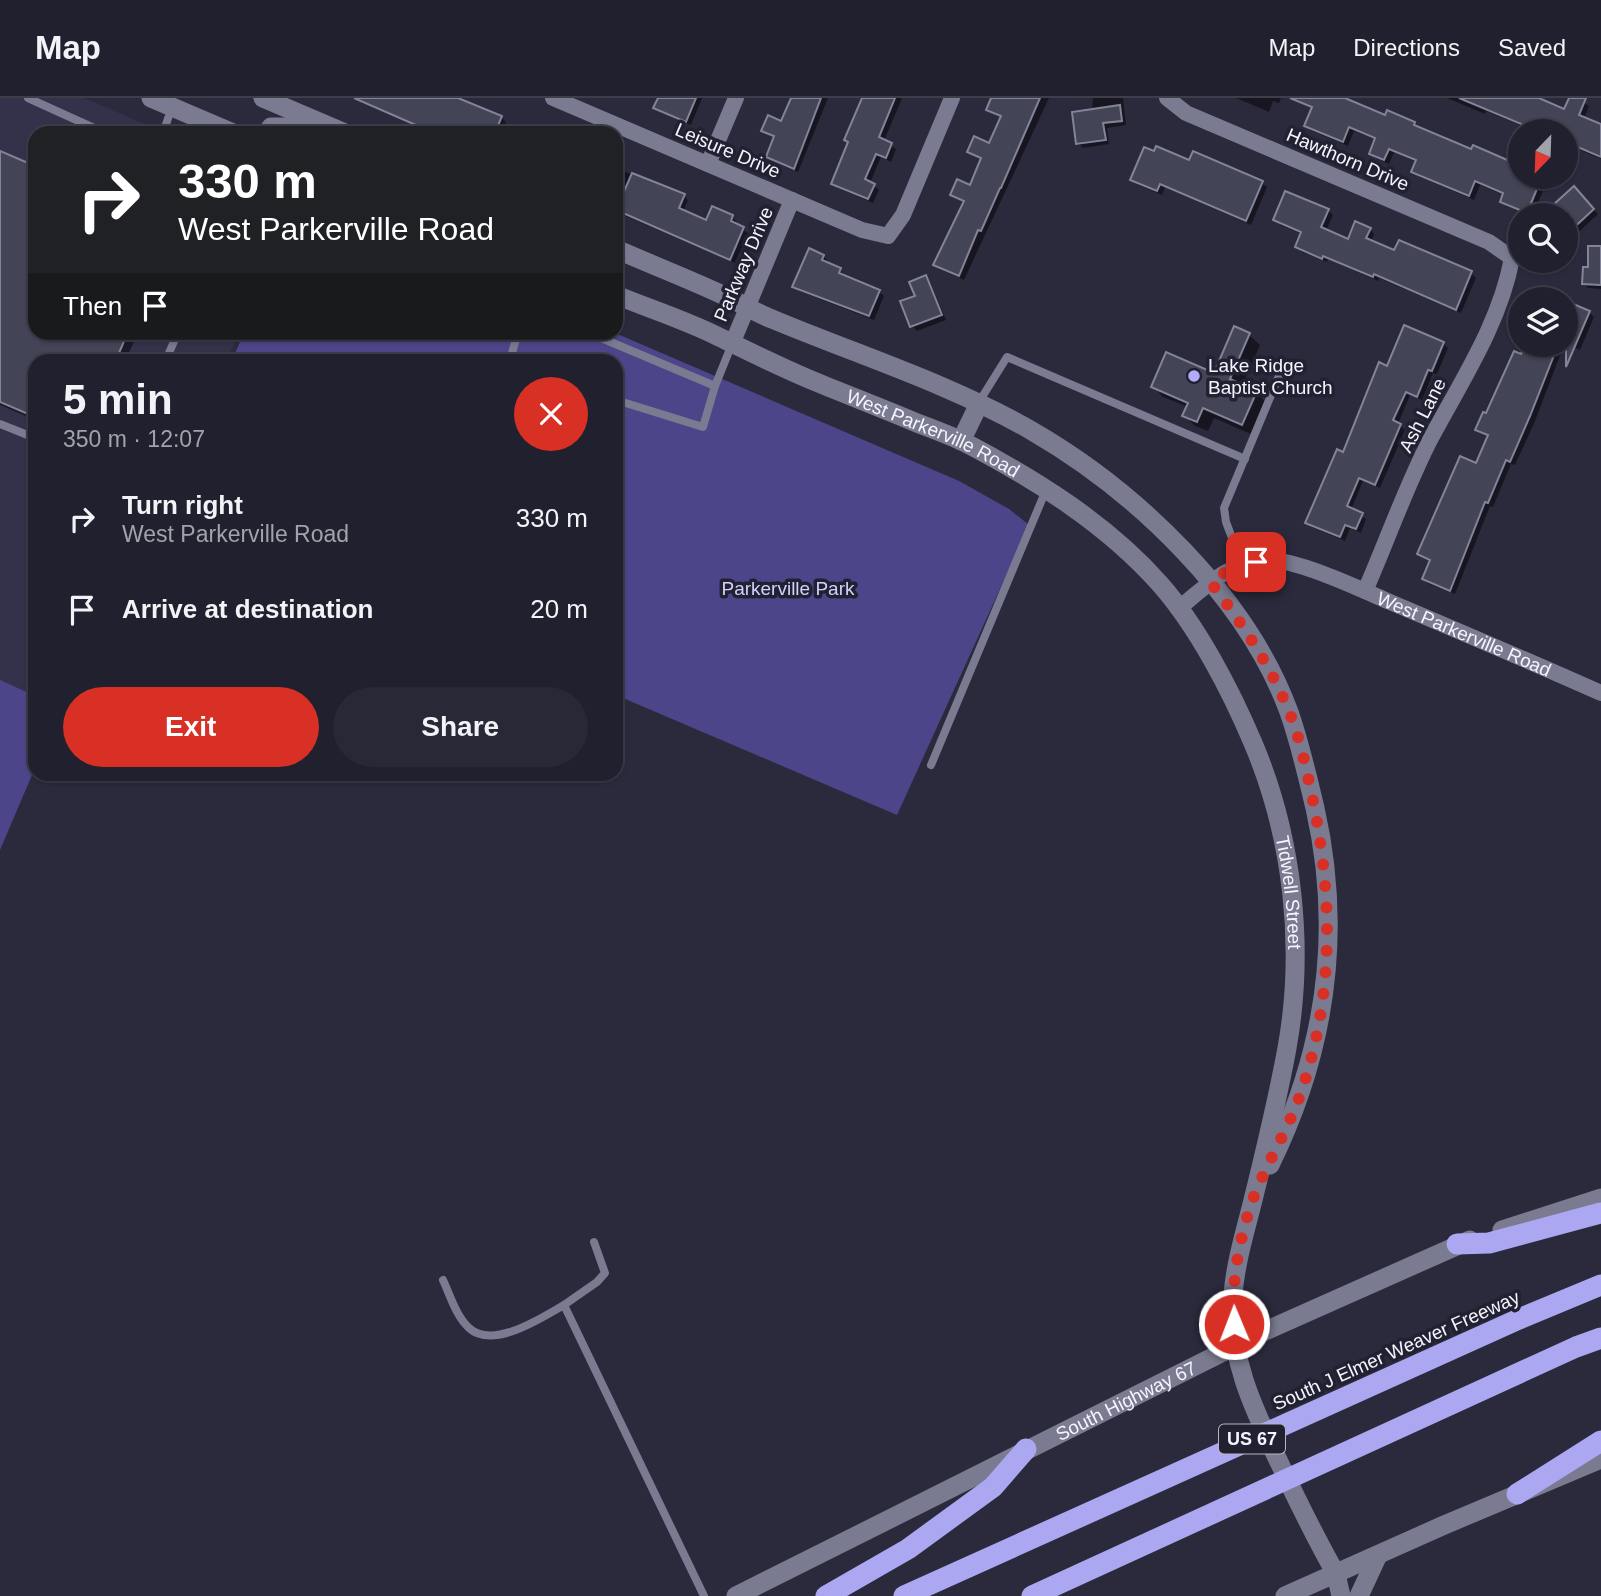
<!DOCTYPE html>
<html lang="en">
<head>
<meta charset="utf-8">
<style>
	:root { --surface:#20202e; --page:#282836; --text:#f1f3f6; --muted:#a2a3aa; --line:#3d3e4a; --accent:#d93025 }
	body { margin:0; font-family:Helvetica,sans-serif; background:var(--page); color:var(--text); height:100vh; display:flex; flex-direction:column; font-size:26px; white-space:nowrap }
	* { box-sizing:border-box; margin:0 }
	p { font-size:23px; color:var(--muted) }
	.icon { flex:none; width:38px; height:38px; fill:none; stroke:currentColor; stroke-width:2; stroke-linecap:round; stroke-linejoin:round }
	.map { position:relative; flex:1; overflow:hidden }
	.panel { position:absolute; left:28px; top:256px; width:595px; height:427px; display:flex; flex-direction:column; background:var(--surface); border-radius:21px; box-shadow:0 2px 5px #0004,0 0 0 2px var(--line) }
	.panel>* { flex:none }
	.banner { position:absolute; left:28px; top:28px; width:595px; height:214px; border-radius:21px; box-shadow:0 2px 5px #0004,0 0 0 2px var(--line); background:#202124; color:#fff; overflow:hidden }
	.needle { width:46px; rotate:203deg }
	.fabs { position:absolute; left:1508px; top:21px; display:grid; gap:14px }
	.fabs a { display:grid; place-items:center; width:70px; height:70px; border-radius:50%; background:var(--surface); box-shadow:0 2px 5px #0004,0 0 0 2px var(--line); font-size:35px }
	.pin { position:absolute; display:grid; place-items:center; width:60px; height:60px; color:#fff; margin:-30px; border-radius:14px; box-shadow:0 4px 10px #0006 }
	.me { position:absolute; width:77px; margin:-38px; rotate:359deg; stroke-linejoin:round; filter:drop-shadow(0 0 5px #0008) }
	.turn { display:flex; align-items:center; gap:24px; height:147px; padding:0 35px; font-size:32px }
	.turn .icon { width:91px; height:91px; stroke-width:2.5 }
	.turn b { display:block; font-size:49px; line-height:60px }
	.then { display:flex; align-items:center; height:66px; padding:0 35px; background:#0003; gap:14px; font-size:26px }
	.round { display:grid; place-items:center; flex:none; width:74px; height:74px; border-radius:37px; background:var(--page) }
	.overview { display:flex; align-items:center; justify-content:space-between; height:119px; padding:0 35px }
	h1 { font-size:42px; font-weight:700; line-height:52px }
	.cta { display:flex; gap:14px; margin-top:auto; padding:14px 35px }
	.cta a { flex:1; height:80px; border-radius:42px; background:var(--accent); color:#fff; font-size:28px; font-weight:700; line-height:80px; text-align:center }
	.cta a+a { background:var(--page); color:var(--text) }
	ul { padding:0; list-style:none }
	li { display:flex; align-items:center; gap:21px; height:91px; padding:0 35px }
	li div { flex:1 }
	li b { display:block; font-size:26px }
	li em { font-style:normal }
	header { display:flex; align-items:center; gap:42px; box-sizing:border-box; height:98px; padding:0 35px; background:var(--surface); border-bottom:2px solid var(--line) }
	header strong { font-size:33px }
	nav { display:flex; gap:38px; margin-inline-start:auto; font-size:24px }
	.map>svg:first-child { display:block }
	.built { fill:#34324b }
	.green { fill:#4d4589 }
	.shadow { fill:#0007 }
	.building { fill:#444457; stroke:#838399; stroke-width:2 }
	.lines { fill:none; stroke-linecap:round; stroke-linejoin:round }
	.service { stroke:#7a7a90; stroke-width:8 }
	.minor { stroke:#7a7a90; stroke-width:16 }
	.tertiary { stroke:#7a7a90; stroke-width:19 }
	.secondary { stroke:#7a7a90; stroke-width:19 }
	.motorway { stroke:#aba7f1; stroke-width:21 }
	.route { stroke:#d93025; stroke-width:12; stroke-dasharray:0 21.6 }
	.poi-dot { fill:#b1adfa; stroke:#212132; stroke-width:2.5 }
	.labels { text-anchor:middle; stroke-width:7; stroke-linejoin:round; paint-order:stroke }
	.shield { fill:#212132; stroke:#b5b5c1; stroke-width:2 }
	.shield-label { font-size:18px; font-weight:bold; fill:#f4f4fe }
	.street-label { font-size:19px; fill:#f4f4fe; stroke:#212132 }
	.poi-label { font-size:19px; fill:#f4f4fe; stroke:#212132; text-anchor:start }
	.park-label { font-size:19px; fill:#d1d0fe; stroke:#212132 }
</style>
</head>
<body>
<header>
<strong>Map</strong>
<nav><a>Map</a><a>Directions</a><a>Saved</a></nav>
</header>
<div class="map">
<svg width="1601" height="1498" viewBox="0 0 1601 1498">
	<rect width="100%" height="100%" fill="#2b2a3d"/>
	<polygon class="built" points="0,0 84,0 165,35 35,35 35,234 239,235 227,262 35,262 35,629 0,614"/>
	<g class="green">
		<polygon points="244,235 615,235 959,383 1009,411 1029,427 897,717 616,597 616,262 232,262"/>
		<polygon points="0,582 35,598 35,670 0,752"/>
	</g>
	<g class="shadow">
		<polygon points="352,0 454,0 501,19 506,24 501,35 432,35"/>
		<polygon points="660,0 702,0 691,27 660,14 655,10"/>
		<polygon points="789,0 828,0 798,74 773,63 768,59 776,40 763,32 782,25 793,2"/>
		<polygon points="864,0 902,0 884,43 896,51 891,64 881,59 870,85 879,92 873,105 838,90 833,85 850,46"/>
		<polygon points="993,0 1049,0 964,182 940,171 936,167 965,104 952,96 970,89 982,62 969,54 990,47 1002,20 988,12"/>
		<polygon points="1093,0 1123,0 1126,27 1107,30 1109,46 1083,50 1078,45 1092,13"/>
		<polygon points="1236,0 1281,0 1279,5 1273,3 1269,14"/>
		<polygon points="1303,0 1341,0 1386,19 1414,25 1419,30 1521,79 1543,79 1547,83 1535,112 1523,107 1521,114 1506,108 1502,103 1504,97 1480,87 1474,102 1418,78 1413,73 1417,64 1394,54 1389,66 1376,60 1371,55 1376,42 1354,33 1348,48 1310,32 1306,28 1313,11 1301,4"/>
		<polygon points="1447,0 1542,0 1541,3 1565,13 1571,0 1576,0 1589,8 1584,21 1601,28 1601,61 1566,46 1566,33 1535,33 1486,13 1485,16"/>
		<polygon points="0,55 35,70 35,234 138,234 126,262 35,262 35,322 0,307"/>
		<polygon points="616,70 684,98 688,102 683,114 707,124 732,119 737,124 735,127 748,135 735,165 616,114"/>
		<polygon points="1132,81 1262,85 1267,89 1251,127 1165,89 1162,97 1136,86"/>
		<polygon points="1574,91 1598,116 1568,144 1566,117 1545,117"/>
		<polygon points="1328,112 1333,117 1326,133 1349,143 1370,131 1374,136 1371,144 1395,154 1400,144 1471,175 1476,180 1461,215 1379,180 1378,183 1328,161 1327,164 1302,154 1297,149 1302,136 1280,127 1275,122"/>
		<polygon points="1601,150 1601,191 1588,190 1583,185"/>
		<polygon points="823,158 828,163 827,166 840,172 845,177 844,179 879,194 884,198 874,222 799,193 794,188"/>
		<polygon points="926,179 930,184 946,222 917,233 912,228 902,204 917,199"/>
		<polygon points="1548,197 1558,201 1546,201"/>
		<polygon points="1589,214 1594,219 1580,252 1566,246"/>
		<polygon points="1235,231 1249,237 1260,247 1242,288 1256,295 1267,305 1253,337 1214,320 1208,333 1195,328 1184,317 1188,309 1163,299 1153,288 1214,277"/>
		<polygon points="1443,245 1448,250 1437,276 1433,275 1422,302 1410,297 1398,326 1405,332 1380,390 1363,383 1351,412 1366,421 1361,435 1350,430 1345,443 1312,429 1307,424 1388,270"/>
		<polygon points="1527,247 1564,247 1535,323 1515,367 1511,366 1493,409 1490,408 1455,496 1429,486 1424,481 1431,464 1419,456 1477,368 1489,339 1477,331"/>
	</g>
	<g class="building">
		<polygon points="354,0 458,0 502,18 495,35 434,35"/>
		<polygon points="658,0 696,0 686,24 653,10"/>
		<polygon points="791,0 821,0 794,71 766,59 774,38 761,33 768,17 781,23"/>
		<polygon points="862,0 895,0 879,39 892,45 886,60 876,56 865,81 875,86 868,101 831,86 848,44 844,42"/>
		<polygon points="991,0 1040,0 1001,90 1000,90 981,133 978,132 959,178 933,167 964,103 950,97 957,81 970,87 981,60 967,54 974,38 989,45 1001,18 986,12"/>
		<polygon points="1290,0 1345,0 1385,17 1387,12 1415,24 1414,27 1471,51 1473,47 1521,68 1521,79 1542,79 1527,115 1500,104 1503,95 1475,83 1469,98 1411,74 1416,62 1389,51 1384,62 1369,56 1375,40 1349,29 1343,44 1304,28 1312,9"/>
		<polygon points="1459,0 1539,0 1564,11 1569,0 1586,0 1579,17 1601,26 1601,59 1566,44 1566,33 1538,33"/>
		<polygon points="1120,7 1122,23 1103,25 1106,42 1076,46 1072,14"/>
		<polygon points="1156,48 1189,62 1193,53 1263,83 1246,123 1160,86 1157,93 1130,82 1144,49 1154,53"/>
		<polygon points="0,53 35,68 35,234 128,234 116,262 35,262 35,319 0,304"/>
		<polygon points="632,75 685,96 679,110 706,122 712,108 733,117 731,123 744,129 730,162 616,112"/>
		<polygon points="1574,88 1594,111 1566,137 1566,117 1542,117"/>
		<polygon points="1285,93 1329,111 1321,129 1348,141 1355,123 1371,130 1366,140 1394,152 1399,142 1472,173 1456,212 1374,176 1373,179 1323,158 1322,161 1295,149 1301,134 1273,122"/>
		<polygon points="1588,148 1601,148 1601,187 1582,186 1583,169 1588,169"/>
		<polygon points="809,150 824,157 822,162 841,170 839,175 880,192 869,218 792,189"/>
		<polygon points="926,177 942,217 910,229 900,203 915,198 909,184"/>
		<polygon points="1566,203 1590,213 1566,269"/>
		<polygon points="1404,227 1444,244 1432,273 1428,272 1417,299 1406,294 1393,322 1401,326 1375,387 1359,380 1347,408 1363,415 1356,431 1345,427 1340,439 1305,425 1337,351 1343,354 1379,264 1387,268"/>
		<polygon points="1234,228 1250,235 1230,281 1257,293 1242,327 1203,310 1197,324 1182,318 1188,305 1151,289 1166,254 1214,275"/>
		<polygon points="1525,247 1558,247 1530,318 1510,364 1506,362 1488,405 1485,404 1450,493 1422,481 1430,462 1417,456 1460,358 1476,365 1488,337 1475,332 1483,314 1486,315 1514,253 1521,256"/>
	</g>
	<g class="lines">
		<g class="service">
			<polyline points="28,0 105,35"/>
			<polyline points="163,35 172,9"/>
			<polyline points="587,234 715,288"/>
			<polyline points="166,262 178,234"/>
			<polyline points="510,262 518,234"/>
			<polyline points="616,302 703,329 715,288 732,246"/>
			<polyline points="979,304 1007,259 1245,361"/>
			<polyline points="0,326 35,340"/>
			<polyline points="1242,466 1226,424 1224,410 1284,266"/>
			<polyline points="931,667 1046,392"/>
			<path d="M443 1182C450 1197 456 1218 469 1230 493 1252 541 1220 564 1207L704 1498"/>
			<polyline points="564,1207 597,1184 605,1175 594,1144"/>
		</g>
		<g class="minor">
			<polyline points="553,0 862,132 888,138 903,117 952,0"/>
			<path d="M1167 0 1186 15 1489 144 1512 160C1500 225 1462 282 1431 340 1406 388 1387 443 1365 493"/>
			<polyline points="708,66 736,0"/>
			<polyline points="732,246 792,102"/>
			<path id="s1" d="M1178 511C1205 489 1232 461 1270 462 1301 463 1360 491 1390 504 1461 534 1531 564 1601 595"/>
		</g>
		<polyline class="tertiary" points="1336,1476 1341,1498"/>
		<g class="secondary">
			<polyline points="151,0 233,35"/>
			<polyline points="263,0 345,35"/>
			<polyline points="267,35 271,29 294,29 319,35"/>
			<path d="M616 151C652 167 689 181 725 198 741 205 756 215 772 221 858 257 951 286 1032 333 1136 393 1247 499 1289 614 1300 645 1307 677 1315 710 1343 834 1326 953 1270 1067"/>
			<path id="s2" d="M616 197C650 211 685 222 717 238 750 254 782 270 816 284 850 298 884 311 917 325 933 331 949 337 964 344 1035 381 1107 426 1160 486 1198 529 1231 593 1253 645 1293 739 1305 850 1287 950 1278 999 1266 1049 1254 1098 1246 1131 1236 1162 1233 1196 1228 1258 1253 1310 1279 1364 1297 1402 1315 1439 1336 1476"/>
			<polyline points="961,343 979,306"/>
			<polyline points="1502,1132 1601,1100"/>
			<path id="s3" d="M736 1498 1265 1233 1470 1142"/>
			<polyline points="1285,1498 1442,1428 1601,1361"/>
			<polyline points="1359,1498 1378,1457"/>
		</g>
		<g class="motorway">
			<polyline points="1457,1146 1489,1145 1601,1115"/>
			<polyline points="1517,1396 1601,1343"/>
			<polyline points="826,1498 908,1451 993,1389 1026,1351"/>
			<polyline points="904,1498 1519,1221 1601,1187"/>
			<polyline points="1032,1498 1576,1249 1601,1240"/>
		</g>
	</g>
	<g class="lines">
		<path class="route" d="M1234 1226C1231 1184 1239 1141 1253 1101 1266 1067 1286 1035 1299 1000 1335 900 1333 795 1311 693 1305 665 1299 637 1288 611 1269 565 1241 524 1211 485L1228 472 1256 464"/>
	</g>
	<circle class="poi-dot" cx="1194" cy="278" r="7"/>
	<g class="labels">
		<rect class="shield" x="1219" y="1326.5" width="66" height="29" rx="5"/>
		<g class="shield-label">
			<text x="1252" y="1347">US 67</text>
		</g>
		<g class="street-label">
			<text transform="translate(728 52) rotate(23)" y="7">Leisure Drive</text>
			<text transform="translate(1348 61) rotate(23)" y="7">Hawthorn Drive</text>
			<text transform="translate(743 166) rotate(-67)" y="7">Parkway Drive</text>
			<text transform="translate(1422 317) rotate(-63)" y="7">Ash Lane</text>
			<text dy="7" stroke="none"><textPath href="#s2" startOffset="346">West Parkerville Road</textPath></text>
			<text dy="7" stroke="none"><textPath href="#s1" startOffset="315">West Parkerville Road</textPath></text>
			<text dy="7" stroke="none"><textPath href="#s2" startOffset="961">Tidwell Street</textPath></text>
			<text transform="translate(1396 1252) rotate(-24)" y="7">South J Elmer Weaver Freeway</text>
			<text dy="7" stroke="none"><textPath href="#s3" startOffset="436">South Highway 67</textPath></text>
		</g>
		<g class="poi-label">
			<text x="1208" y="274">Lake Ridge<tspan x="1208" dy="22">Baptist Church</tspan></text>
		</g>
		<g class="park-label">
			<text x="788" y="497">Parkerville Park</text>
		</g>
	</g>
</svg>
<div class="fabs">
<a><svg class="needle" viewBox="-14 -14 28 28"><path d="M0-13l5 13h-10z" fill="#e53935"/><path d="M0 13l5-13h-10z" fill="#a2a3aa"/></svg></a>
<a><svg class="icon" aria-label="search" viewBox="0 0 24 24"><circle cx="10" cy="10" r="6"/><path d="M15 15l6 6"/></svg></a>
<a><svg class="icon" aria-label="layers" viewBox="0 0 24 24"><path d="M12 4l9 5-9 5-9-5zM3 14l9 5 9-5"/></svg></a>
</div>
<div class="pin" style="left:1256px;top:464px;background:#d93025"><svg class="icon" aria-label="arrive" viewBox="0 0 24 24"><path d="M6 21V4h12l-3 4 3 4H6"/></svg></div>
<svg class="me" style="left:1234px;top:1226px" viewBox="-20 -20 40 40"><circle r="17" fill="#d93025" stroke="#fff" stroke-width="3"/><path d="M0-11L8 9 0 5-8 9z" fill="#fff"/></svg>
<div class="banner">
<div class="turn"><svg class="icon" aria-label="right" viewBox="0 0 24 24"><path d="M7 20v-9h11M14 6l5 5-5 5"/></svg><div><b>330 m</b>West Parkerville Road</div></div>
<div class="then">Then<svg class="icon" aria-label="arrive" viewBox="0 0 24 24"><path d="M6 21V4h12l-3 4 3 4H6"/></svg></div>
</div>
<section class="panel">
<div class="overview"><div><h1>5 min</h1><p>350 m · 12:07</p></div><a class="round" style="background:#d93025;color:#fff"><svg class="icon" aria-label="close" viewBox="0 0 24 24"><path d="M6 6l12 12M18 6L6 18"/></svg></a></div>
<ul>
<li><svg class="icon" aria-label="right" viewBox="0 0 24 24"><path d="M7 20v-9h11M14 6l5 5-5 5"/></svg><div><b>Turn right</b><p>West Parkerville Road</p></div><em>330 m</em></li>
<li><svg class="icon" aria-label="arrive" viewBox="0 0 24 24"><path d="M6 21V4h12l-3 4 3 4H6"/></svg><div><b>Arrive at destination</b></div><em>20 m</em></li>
</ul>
<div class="cta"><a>Exit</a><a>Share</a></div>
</section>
</div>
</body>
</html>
